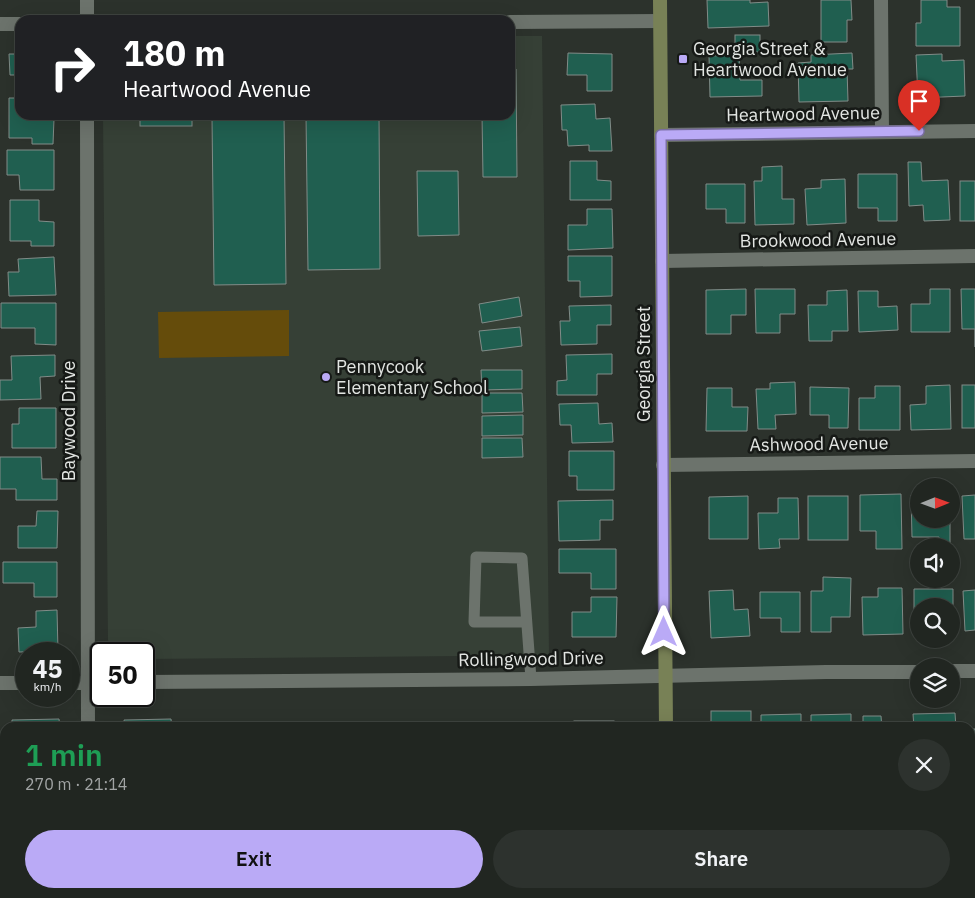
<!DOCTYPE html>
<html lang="en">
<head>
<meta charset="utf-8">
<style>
	:root { --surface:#212621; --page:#2d322e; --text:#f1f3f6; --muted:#a2a5a5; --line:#3e433f; --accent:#baaaf6 }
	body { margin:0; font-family:"IBM Plex Sans",sans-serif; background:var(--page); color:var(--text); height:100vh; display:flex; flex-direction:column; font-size:19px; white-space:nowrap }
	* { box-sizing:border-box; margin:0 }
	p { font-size:16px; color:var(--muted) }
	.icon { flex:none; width:28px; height:28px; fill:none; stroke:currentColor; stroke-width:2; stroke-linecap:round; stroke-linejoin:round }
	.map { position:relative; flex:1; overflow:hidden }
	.details { position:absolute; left:0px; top:722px; width:975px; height:176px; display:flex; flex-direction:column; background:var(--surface); border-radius:15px 15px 0 0; box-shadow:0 5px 20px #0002,0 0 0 1px var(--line) }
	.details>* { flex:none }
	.guide { position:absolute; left:15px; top:15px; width:500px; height:105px; border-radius:15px; box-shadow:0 5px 20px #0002,0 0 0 1px var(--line); background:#202124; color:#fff; overflow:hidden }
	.needle { width:32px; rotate:89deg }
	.fabs { position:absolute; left:910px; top:478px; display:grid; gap:10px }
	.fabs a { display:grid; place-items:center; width:50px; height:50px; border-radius:50%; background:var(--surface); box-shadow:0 5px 20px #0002,0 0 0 1px var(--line); font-size:25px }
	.speed { position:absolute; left:15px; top:642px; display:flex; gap:10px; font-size:25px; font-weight:700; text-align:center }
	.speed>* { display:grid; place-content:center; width:65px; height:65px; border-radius:50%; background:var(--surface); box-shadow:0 5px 20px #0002,0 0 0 1px var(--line); line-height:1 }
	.speed small { font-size:12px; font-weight:400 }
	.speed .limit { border:2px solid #111; border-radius:8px; background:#fff; color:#111 }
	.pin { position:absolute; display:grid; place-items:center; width:42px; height:42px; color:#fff; margin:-51px -21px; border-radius:50% 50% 50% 0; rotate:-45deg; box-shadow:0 0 5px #0007 }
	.pin .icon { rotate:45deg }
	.me { position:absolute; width:55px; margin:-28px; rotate:0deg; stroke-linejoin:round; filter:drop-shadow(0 0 4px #0008) }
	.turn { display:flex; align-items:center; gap:18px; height:105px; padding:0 25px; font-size:22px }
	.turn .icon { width:65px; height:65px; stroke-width:2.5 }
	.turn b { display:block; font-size:35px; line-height:42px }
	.round { display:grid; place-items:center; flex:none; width:52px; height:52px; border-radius:26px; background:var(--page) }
	.summary { display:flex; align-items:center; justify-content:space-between; height:85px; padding:0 25px }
	h1 { font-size:30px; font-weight:600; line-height:38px; color:#1e9e55 }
	.primary-button { display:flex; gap:10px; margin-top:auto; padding:10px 25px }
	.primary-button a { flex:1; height:58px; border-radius:30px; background:var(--accent); color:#111; font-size:20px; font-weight:600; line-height:58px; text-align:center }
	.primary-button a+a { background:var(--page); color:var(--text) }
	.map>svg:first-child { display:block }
	.built { fill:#364036 }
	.green { fill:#654c0b }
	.building { fill:#205f50; stroke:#818c88 }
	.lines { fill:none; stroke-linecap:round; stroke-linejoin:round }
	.service { stroke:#6c736c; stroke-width:11 }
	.minor { stroke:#6c736c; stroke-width:14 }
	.tertiary { stroke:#6c736c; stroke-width:14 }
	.secondary { stroke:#788156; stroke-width:14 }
	.route-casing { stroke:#796ea0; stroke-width:12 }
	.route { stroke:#baaaf6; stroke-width:9 }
	.poi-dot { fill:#baaaf6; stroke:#161916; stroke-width:2 }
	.labels { text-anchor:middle; stroke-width:5; stroke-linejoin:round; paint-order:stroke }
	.poi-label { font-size:18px; fill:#e2e5e2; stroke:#161916; text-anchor:start }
	.street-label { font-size:18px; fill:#e2e5e2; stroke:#161916 }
</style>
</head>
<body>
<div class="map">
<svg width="975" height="898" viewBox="0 0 975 898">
	<rect width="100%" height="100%" fill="#2c322c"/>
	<polygon class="built" points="510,36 542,36 549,655 144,659 144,654 113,653 108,640 103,115 510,115"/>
	<polygon class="green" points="289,310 289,356 159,358 158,312"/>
	<g class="building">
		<polygon points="707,0 750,0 750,3 768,2 769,26 708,28"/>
		<polygon points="821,0 851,0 852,20 847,20 847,42 821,42"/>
		<polygon points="921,0 947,0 947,7 960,7 960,46 916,46 916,23 921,23"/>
		<rect x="735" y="35" width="25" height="17"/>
		<polygon points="568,53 612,54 612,91 587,91 587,75 567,75"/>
		<polygon points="852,53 853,69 847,69 848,101 799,102 798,63 811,62 811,55"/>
		<polygon points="9,54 20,54 20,75 10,75"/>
		<polygon points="942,54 942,61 964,60 965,96 918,98 916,55"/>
		<polygon points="739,55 740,80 762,80 762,96 710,97 709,56"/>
		<polygon points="510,69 516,69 517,177 483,177 482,115 510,115"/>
		<polygon points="9,98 20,98 20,115 38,115 38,119 54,119 53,144 32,144 32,138 9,138"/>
		<polygon points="595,104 596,119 610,118 612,151 589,151 589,145 568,146 567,130 562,130 561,105"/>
		<rect x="140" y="115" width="52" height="11"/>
		<polygon points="194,115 284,115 286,284 214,285 212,118 194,118"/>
		<polygon points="306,115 379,115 380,269 308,270"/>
		<polygon points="7,150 54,150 54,190 20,190 19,175 7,175"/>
		<polygon points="570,161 597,161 597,180 611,181 611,200 570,200"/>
		<polygon points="908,162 921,162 922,181 948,180 950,220 924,221 923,205 909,206"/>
		<polygon points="782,166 782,199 794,199 794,224 755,225 754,181 762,181 762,167"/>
		<polygon points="417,171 458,171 459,235 418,236"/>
		<polygon points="858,174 897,174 897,221 878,221 878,208 858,208"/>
		<polygon points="845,179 846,223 807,225 805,189 821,188 821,180"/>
		<rect x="960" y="181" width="15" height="40"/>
		<polygon points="706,184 745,184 745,223 726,223 726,209 706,209"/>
		<polygon points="10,200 39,200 39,221 54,222 54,246 31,246 31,241 10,241"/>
		<polygon points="587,209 612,209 613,248 568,250 568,225 587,225"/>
		<polygon points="568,256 612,256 612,296 580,297 580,281 568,281"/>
		<polygon points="54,257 56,295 9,296 8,272 19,272 18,259"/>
		<polygon points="746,289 746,315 731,315 731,334 706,334 706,290"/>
		<polygon points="755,289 795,289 795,314 780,314 780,333 756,333"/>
		<polygon points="930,289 950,289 950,332 911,332 911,304 930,304"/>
		<polygon points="961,289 975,289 975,347 975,329 962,329"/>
		<polygon points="847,290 848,331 832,331 832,341 809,341 808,305 827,305 827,291"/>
		<polygon points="858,291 878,291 878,307 897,306 898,330 859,332"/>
		<polygon points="519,297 522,316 482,323 479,304"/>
		<polygon points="1,303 56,303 56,345 35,344 35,328 1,328"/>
		<polygon points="611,305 611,325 597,325 597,344 561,345 560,321 570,321 569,306"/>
		<polygon points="520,327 522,346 482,351 479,331"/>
		<polygon points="612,354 612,374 597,374 597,395 557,395 557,381 567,380 566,355"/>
		<polygon points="55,355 55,376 40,377 41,399 0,400 0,380 12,380 11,356"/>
		<polygon points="481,370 522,370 522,389 482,390"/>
		<polygon points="795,382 796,414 775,415 776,429 758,429 756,389 770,389 770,383"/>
		<polygon points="950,385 951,429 911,430 910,405 926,404 926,386"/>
		<rect x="962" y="385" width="13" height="43"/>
		<polygon points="875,386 900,386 900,430 859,430 859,398 875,398"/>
		<polygon points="810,387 849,388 848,428 829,428 829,415 810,415"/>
		<polygon points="707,388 732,388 732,407 748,407 747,431 706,431"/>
		<polygon points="482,393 522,393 523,412 482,413"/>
		<polygon points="598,403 599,424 612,423 613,442 572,443 571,425 560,425 559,404"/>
		<polygon points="19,408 56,408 56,448 12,448 12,424 19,424"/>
		<polygon points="523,415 523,435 482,436 482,416"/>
		<polygon points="482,438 522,438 523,457 482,458"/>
		<polygon points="569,451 614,451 614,490 577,490 577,476 569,476"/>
		<polygon points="0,457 41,457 42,479 57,479 57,500 16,500 16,489 0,489"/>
		<polygon points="901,494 902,549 876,549 876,531 860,531 860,495"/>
		<polygon points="911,495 919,495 919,519 950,519 950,546 939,546 939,537 912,537"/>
		<polygon points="975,495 975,539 964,539 962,496"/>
		<polygon points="748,496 748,539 709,539 709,497"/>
		<rect x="808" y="496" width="40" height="44"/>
		<polygon points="778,498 798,498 799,539 779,539 780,548 759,549 758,513 778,513"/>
		<polygon points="613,500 613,520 600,520 600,540 559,541 558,501"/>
		<polygon points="37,511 58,511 57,548 18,548 18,526 36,526"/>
		<polygon points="559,549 616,549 616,589 591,589 591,573 559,573"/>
		<polygon points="3,562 57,562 57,597 34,597 34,583 3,583"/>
		<polygon points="823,577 851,578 850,617 831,617 831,632 811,632 811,591 823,591"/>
		<polygon points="878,588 902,588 903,634 863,635 862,597 878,597"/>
		<polygon points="914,589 953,589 953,630 951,630 951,606 919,606 919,617 914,617"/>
		<polygon points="733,590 734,610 748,609 750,636 711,638 709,591"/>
		<polygon points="975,590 975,630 965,631 963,591"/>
		<polygon points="760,592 800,592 800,632 781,632 781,618 760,618"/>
		<polygon points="591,597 617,597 616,637 572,637 572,612 591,612"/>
		<polygon points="57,610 58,651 19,652 18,628 36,627 36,611"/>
		<rect x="711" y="711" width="40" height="17"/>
		<polygon points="955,713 956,728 914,728 913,714"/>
		<polygon points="801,714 801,728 761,728 761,715"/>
		<polygon points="851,714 851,728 811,728 811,715"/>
		<polygon points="863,716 881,716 882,728 863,728"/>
		<polygon points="59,719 60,728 12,728 12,720"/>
		<polygon points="171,719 172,728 125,728 124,720"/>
		<rect x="574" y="721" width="40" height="7"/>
		<polygon points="563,722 563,728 524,728 524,723"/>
		<rect x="363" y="723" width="40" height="5"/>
		<polygon points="456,723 456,728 437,728 436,724"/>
		<polygon points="471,723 490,724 490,728 471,728"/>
		<rect x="261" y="724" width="39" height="4"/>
		<rect x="311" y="725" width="19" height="3"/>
		<rect x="209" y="726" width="19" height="2"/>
		<rect x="970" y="729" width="5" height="34"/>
		<rect x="970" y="830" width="5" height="25"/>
	</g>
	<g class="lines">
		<polyline class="service" points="526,622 474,622 476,557 522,558 531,679"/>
		<g class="minor">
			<polyline points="87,0 87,20"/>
			<polyline points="881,0 882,132"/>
			<polyline points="510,22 660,21"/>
			<polyline points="0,24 20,24"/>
			<polyline points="87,115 88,728"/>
			<polyline points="661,135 975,131"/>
			<polyline points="662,261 975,256"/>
			<polyline points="663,465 975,461"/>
			<polyline points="970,888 975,888"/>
			<polyline points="0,897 502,894"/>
		</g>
		<g class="tertiary">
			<polyline points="951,671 975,671"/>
			<polyline points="144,682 531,679 826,672 919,672"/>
			<polyline points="0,683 26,683"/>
			<polyline points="69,683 101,683"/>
		</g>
		<g class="secondary">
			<polyline points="660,0 666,728"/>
			<polyline points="669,894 669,898"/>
		</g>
	</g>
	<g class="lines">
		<defs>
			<polyline id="route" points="664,632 661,135 919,131"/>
		</defs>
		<use href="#route" class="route-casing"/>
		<use href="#route" class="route"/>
	</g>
	<g class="poi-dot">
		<rect x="678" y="54" width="10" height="10" rx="2.5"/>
		<circle cx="326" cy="377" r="5"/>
	</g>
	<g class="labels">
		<g class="poi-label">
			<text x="693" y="55">Georgia Street &amp;<tspan x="693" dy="21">Heartwood Avenue</tspan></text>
			<text x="336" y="373">Pennycook<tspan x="336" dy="21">Elementary School</tspan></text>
		</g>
		<g class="street-label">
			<text transform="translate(803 114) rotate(-1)" y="6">Heartwood Avenue</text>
			<text transform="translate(818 240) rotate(-1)" y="6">Brookwood Avenue</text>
			<text transform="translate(644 364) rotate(-90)" y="6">Georgia Street</text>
			<text transform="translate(69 421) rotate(-90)" y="6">Baywood Drive</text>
			<text transform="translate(819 444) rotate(-1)" y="6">Ashwood Avenue</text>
			<text transform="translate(531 659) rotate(-1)" y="6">Rollingwood Drive</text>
		</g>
	</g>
</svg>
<div class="fabs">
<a><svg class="needle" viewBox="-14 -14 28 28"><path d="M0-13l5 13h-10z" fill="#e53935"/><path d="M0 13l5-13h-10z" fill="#a2a5a5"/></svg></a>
<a><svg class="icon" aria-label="sound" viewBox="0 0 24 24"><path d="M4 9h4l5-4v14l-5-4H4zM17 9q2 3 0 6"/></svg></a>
<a><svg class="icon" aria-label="search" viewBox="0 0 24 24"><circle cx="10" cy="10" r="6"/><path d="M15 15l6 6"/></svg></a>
<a><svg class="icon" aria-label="layers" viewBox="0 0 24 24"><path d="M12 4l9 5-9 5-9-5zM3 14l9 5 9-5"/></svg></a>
</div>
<div class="speed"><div>45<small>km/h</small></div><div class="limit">50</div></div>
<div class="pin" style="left:919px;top:131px;background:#d93025"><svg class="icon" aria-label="arrive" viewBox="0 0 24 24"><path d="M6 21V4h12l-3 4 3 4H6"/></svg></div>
<svg class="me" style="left:664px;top:632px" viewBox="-20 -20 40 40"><path d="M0-17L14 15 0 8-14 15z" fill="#baaaf6" stroke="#fff" stroke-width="4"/></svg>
<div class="guide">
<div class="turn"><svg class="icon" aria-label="right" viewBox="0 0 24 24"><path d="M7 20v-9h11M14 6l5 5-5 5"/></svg><div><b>180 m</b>Heartwood Avenue</div></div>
</div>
<section class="details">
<div class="summary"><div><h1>1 min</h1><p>270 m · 21:14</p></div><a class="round"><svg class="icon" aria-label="close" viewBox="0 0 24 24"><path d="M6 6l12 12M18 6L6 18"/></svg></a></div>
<div class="primary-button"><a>Exit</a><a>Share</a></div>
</section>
</div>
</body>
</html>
